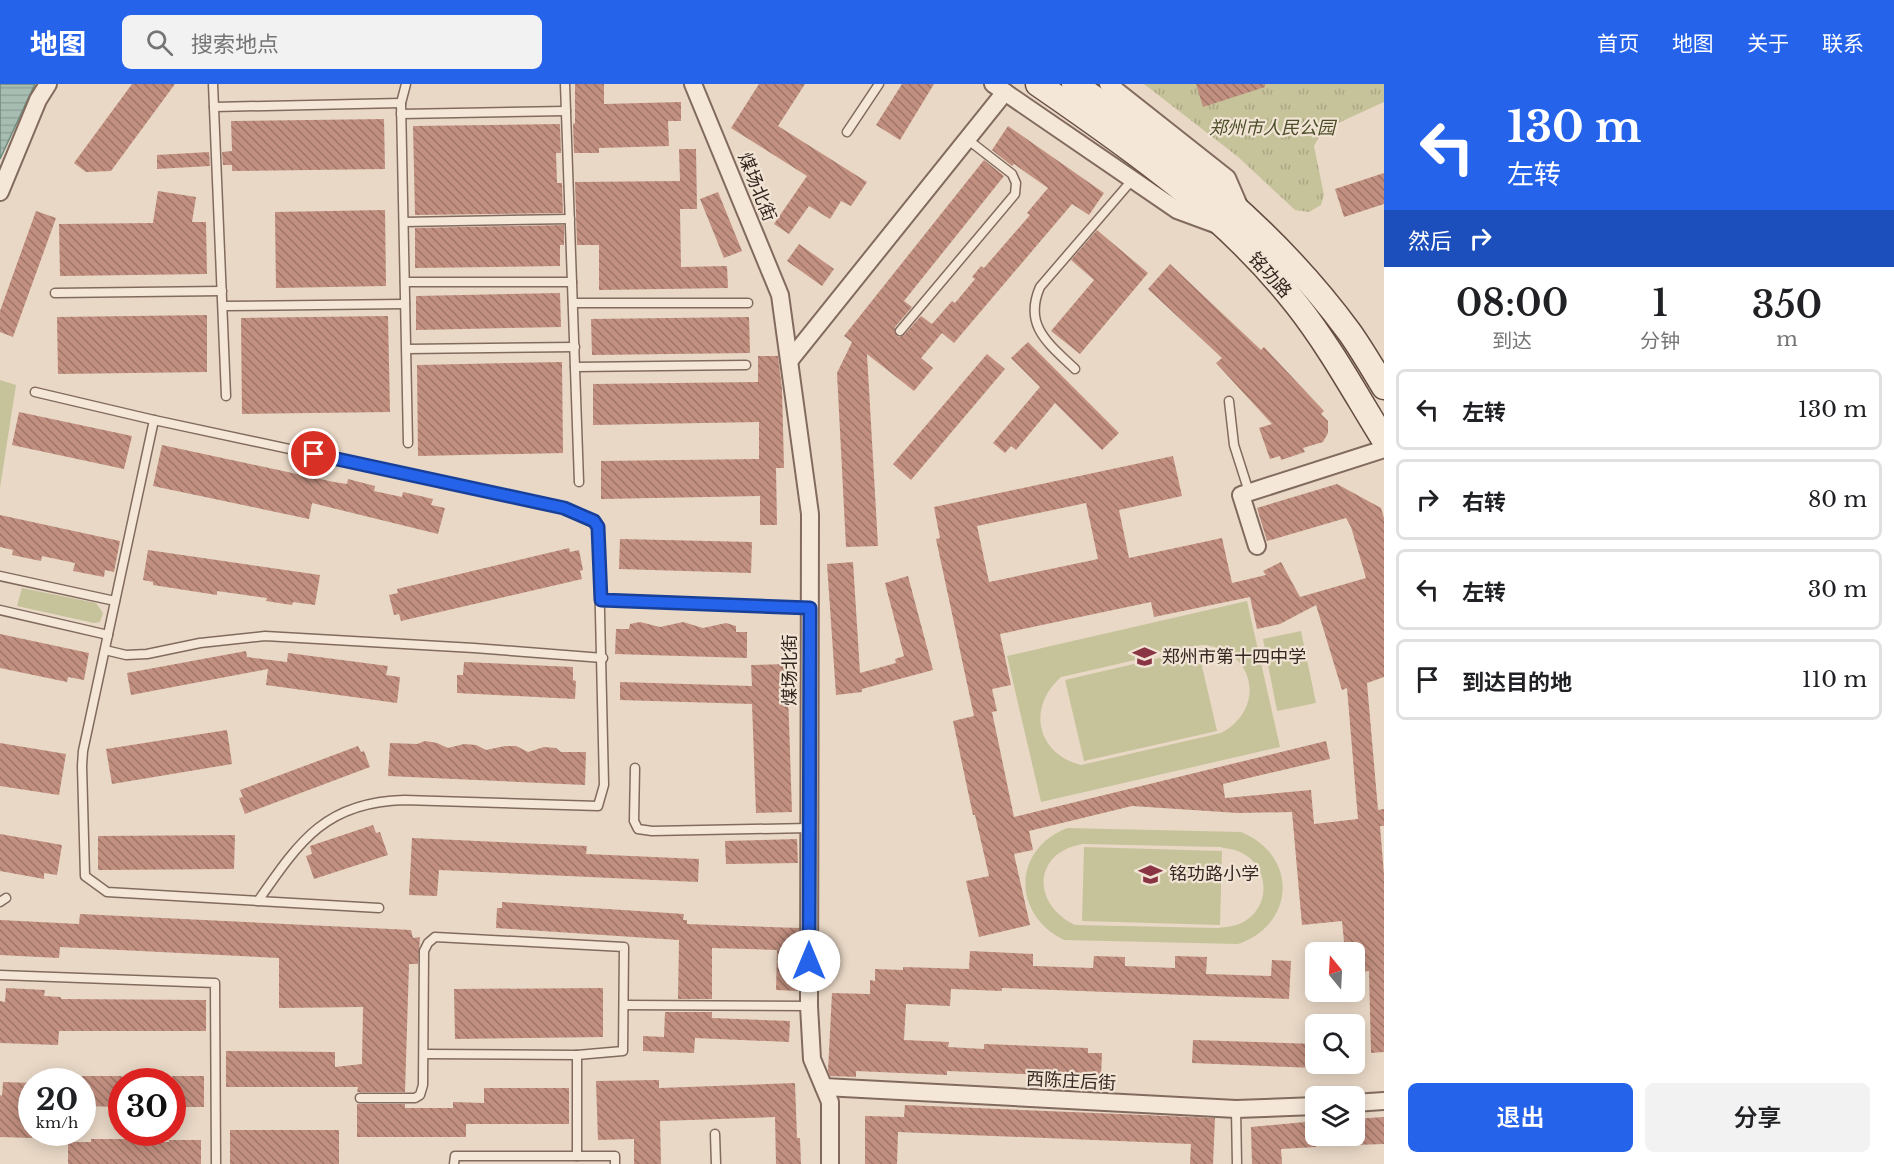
<!DOCTYPE html>
<html lang="zh">
<head>
<meta charset="utf-8">
<style>
	:root { --surface:#fff; --page:#f2f2f2; --text:#202124; --muted:#757577; --line:#e0e0e0; --accent:#2563eb }
	body { margin:0; font-family:"Libre Baskerville","Noto Sans SC",serif; background:var(--page); color:var(--text); height:100vh; display:flex; flex-direction:column; font-size:22px; white-space:nowrap }
	* { box-sizing:border-box; margin:0 }
	p { font-size:20px; color:var(--muted) }
	.icon { flex:none; width:33px; height:33px; fill:none; stroke:currentColor; stroke-width:2; stroke-linecap:round; stroke-linejoin:round }
	.map { position:relative; flex:1; overflow:hidden }
	.drawer { display:flex; flex-direction:column; background:var(--surface); width:510px }
	.drawer>* { flex:none }
	.guide { background:#2563eb; color:#fff; overflow:hidden }
	.needle { width:39px; rotate:342deg }
	.controls { position:absolute; left:1305px; top:858px; display:grid; gap:12px }
	.controls a { display:grid; place-items:center; width:60px; height:60px; border-radius:9px; background:var(--surface); box-shadow:0 3px 15px #0003; font-size:30px }
	.speed { position:absolute; left:18px; top:984px; display:flex; gap:12px; font-size:30px; font-weight:700; text-align:center }
	.speed>* { display:grid; place-content:center; width:78px; height:78px; border-radius:50%; background:var(--surface); box-shadow:0 3px 15px #0003; line-height:1 }
	.speed small { font-size:15px; font-weight:400 }
	.speed .limit { border:9px solid #d22; background:#fff; color:#111 }
	.pin { position:absolute; display:grid; place-items:center; width:51px; height:51px; color:#fff; margin:-26px; border:3px solid #fff; border-radius:50%; box-shadow:0 2px 6px #0007 }
	.me { position:absolute; width:66px; margin:-33px; rotate:0deg; stroke-linejoin:round; filter:drop-shadow(0 0 4px #0008) }
	.turn { display:flex; align-items:center; gap:21px; height:126px; padding:0 24px; font-size:27px }
	.turn .icon { width:78px; height:78px; stroke-width:2.5 }
	.turn b { display:block; font-size:42px; line-height:51px }
	.then { display:flex; align-items:center; height:57px; padding:0 24px; background:#0003; gap:12px; font-size:22px }
	.eta { display:flex; justify-content:space-evenly; align-items:center; height:102px; text-align:center }
	.eta b { font-size:36px; font-weight:600; line-height:42px }
	.cta { display:flex; gap:12px; margin-top:auto; padding:12px 24px }
	.cta a { flex:1; height:69px; border-radius:9px; background:var(--accent); color:#fff; font-size:24px; font-weight:600; line-height:69px; text-align:center }
	.cta a+a { background:var(--page); color:var(--text) }
	ul { padding:0; list-style:none }
	li { display:flex; align-items:center; gap:18px; height:81px; margin:0 12px 9px; padding:0 12px; border:3px solid var(--line); border-radius:9px }
	li div { flex:1 }
	li b { display:block; font-size:22px }
	li em { font-style:normal }
	header { display:flex; align-items:center; gap:36px; box-sizing:border-box; height:84px; padding:0 30px; background:var(--accent); color:#fff }
	header strong { font-size:28px }
	nav { display:flex; gap:33px; margin-inline-start:auto; font-size:21px }
	.search { width:420px; height:54px; background:var(--page); display:flex; align-items:center; gap:15px; box-sizing:border-box; padding:0 21px; border-radius:9px; color:var(--muted); font-size:22px }
	main { display:flex; flex:1; min-height:0 }
	.map>svg:first-child { display:block }
	.green { fill:#c6c39b; fill-rule:evenodd }
	.park { fill:url(#park-tufts) }
	.water { fill:url(#water-rules); stroke:#6f8a7e; stroke-width:1.5 }
	.building { fill:url(#building-back-hatch); fill-rule:evenodd }
	.lines { fill:none; stroke-linecap:round; stroke-linejoin:round }
	.lane-casing { stroke:#826b5e; stroke-width:11 }
	.street-casing { stroke:#826b5e; stroke-width:20 }
	.secondary-casing { stroke:#644c41; stroke-width:27 }
	.lane { stroke:#f5e7d8; stroke-width:8 }
	.street { stroke:#f5e7d8; stroke-width:16 }
	.secondary { stroke:#f5e7d8; stroke-width:24 }
	.route-casing { stroke:#184099; stroke-width:15 }
	.route { stroke:#2563eb; stroke-width:10 }
	.labels { text-anchor:middle; stroke-width:4.5; stroke-linejoin:round; paint-order:stroke }
	.park-label { font-size:18px; font-style:italic; fill:#4b4e29; stroke:#f1e4d4 }
	.street-label { font-size:18px; fill:#342620; stroke:#f1e4d4 }
	.poi-label { font-size:18px; fill:#342620; stroke:#f1e4d4; text-anchor:start }
</style>
</head>
<body>
<header>
<strong>地图</strong>
<div class="search"><svg class="icon" aria-label="search" viewBox="0 0 24 24"><circle cx="10" cy="10" r="6"/><path d="M15 15l6 6"/></svg>搜索地点</div>
<nav><a>首页</a><a>地图</a><a>关于</a><a>联系</a></nav>
</header>
<main>
<div class="map">
<svg width="1384" height="1080" viewBox="0 0 1384 1080">
	<defs>
		<pattern id="park-tufts" width="24" height="20" patternUnits="userSpaceOnUse" patternTransform="scale(1.5)"><rect width="24" height="20" fill="#c6c39b"/><path d="M3 7l-1-3M5 7V3M7 7l1-3M15 17l-1-3M17 17v-4M19 17l1-3" fill="none" stroke="#aba785"/></pattern>
		<pattern id="water-rules" width="6" height="5" patternUnits="userSpaceOnUse" patternTransform="scale(1.5)"><rect width="6" height="5" fill="#a7bdb2"/><path d="M0 2.5h6" fill="none" stroke="#90a299"/></pattern>
		<pattern id="building-back-hatch" width="6" height="6" patternUnits="userSpaceOnUse" patternTransform="scale(1.5)"><rect width="6" height="6" fill="#c29080"/><path d="M-1 5l2 2M0 0l6 6M5-1l2 2" fill="none" stroke="#9e7568"/></pattern>
	</defs>
	<rect width="100%" height="100%" fill="#e9d8c6"/>
	<g class="green">
		<polygon points="0,296 16,301 0,404"/>
		<polygon points="22,504 96,519 103,529 100,538 94,539 17,522"/>
		<path d="M1247 517 1280 663 1041 718 1007 572ZM1201 561C1254 563 1268 624 1221 649L1081 681C1036 669 1027 623 1061 593Z"/>
		<polygon points="1301,547 1316,619 1277,627 1263,555"/>
		<polygon points="1198,565 1217,647 1084,677 1065,596"/>
		<path d="M1067 744 1241 748C1298 771 1296 840 1238 860L1064 856C1012 830 1012 766 1067 744ZM1083 760 1220 763C1227 765 1236 765 1242 769 1268 782 1271 818 1248 835 1239 842 1228 843 1217 844L1075 841C1031 820 1033 768 1083 760Z"/>
		<polygon points="1084,763 1222,767 1220,841 1082,837"/>
	</g>
	<polygon class="park" points="1144,0 1384,0 1384,18 1323,46 1314,62 1324,111 1321,121 1309,128 1295,126 1237,72"/>
	<polygon class="water" points="0,0 35,0 0,75"/>
	<g class="building">
		<polygon points="132,0 175,0 111,87 86,88 74,79"/>
		<polygon points="575,0 604,0 604,20 681,18 681,37 668,37 669,62 599,64 599,69 574,69 573,40 575,39"/>
		<polygon points="759,0 805,0 778,42 867,98 851,122 841,117 830,135 809,122 789,150 774,140 807,92 731,44"/>
		<polygon points="902,0 934,0 900,56 876,41"/>
		<polygon points="1196,0 1265,0 1265,3 1203,23"/>
		<polygon points="384,35 385,85 232,87 232,81 223,81 222,68 232,67 231,37"/>
		<polygon points="560,40 561,69 556,69 557,99 562,99 563,129 415,131 413,42"/>
		<polygon points="1008,42 1104,109 1089,131 1072,120 954,259 942,249 921,274 933,284 914,307 867,270 878,462 846,463 837,289 852,258 844,252 984,76 1004,92 904,217 912,223 895,243 896,251 899,253 904,251 921,232 932,240 952,217 955,219 975,195 972,193 981,182 984,184 1030,131 1027,129 1048,104 1014,80 1012,82 992,66"/>
		<polygon points="679,65 696,65 697,125 680,125 681,183 727,182 728,204 599,206 599,161 577,161 575,98 680,97"/>
		<polygon points="209,68 210,82 157,85 157,71"/>
		<polygon points="1384,89 1384,120 1344,133 1335,105"/>
		<polygon points="158,107 196,113 192,138 206,138 207,190 60,192 59,140 153,139"/>
		<polygon points="718,108 742,167 724,174 700,115"/>
		<polygon points="385,126 386,202 276,204 275,128"/>
		<polygon points="36,127 56,134 13,253 0,248 0,227"/>
		<polygon points="564,141 564,161 560,161 560,182 415,184 415,144"/>
		<polygon points="1097,146 1148,189 1080,270 1051,247 1094,196 1071,176"/>
		<polygon points="799,160 834,185 822,202 787,177"/>
		<polygon points="1170,180 1261,266 1264,263 1324,327 1321,330 1328,337 1328,349 1323,358 1303,364 1305,368 1281,376 1280,372 1270,375 1259,344 1272,340 1216,279 1222,274 1148,205"/>
		<polygon points="560,209 561,243 416,246 416,212"/>
		<polygon points="207,231 207,288 58,290 57,233"/>
		<polygon points="388,232 390,328 242,330 241,234"/>
		<polygon points="749,233 750,269 592,271 591,235"/>
		<polygon points="1028,258 1119,349 1102,366 1055,319 1016,366 1011,362 1005,369 993,359 1040,303 1011,274"/>
		<polygon points="987,270 1005,285 911,396 893,380"/>
		<polygon points="758,272 778,272 782,305 784,384 776,384 777,441 760,441 760,412 601,415 601,377 759,375 759,338 593,341 593,300 758,298"/>
		<polygon points="562,278 563,369 418,372 417,281"/>
		<polygon points="19,328 132,352 124,385 12,361"/>
		<polygon points="162,361 334,398 347,400 348,395 375,402 374,407 402,413 403,408 433,415 431,421 445,424 438,450 312,419 309,435 153,402"/>
		<path d="M1173 372 1182 412 1119 426 1129 474 1222 454 1232 499 1266 491 1263 487 1281 478 1300 513 1366 494 1351 443 1346 434 1267 457 1257 424 1337 400 1381 424 1384 434V593L1367 599 1378 726 1384 725V742H1380L1384 791V968L1371 969 1369 887 1354 889V868H1345L1342 837 1302 841 1292 728 1238 729 1132 722 1029 747 1033 766 1014 770 1030 841 979 853 966 797 989 792 975 731H973L953 637 974 632 936 455 940 454 934 423ZM1086 419 1098 475 989 498 977 442ZM1250 513 1257 545 1280 540 1316 521 1342 606 1347 604 1358 735 1314 740 1311 706 1225 714 1223 700 1330 675 1326 657 1014 733 992 628 997 627 992 605 1011 601 1000 550 1151 518 1154 533Z"/>
		<polygon points="0,431 120,457 114,488 105,486 104,493 73,487 75,479 42,472 41,477 12,471 13,466 0,463"/>
		<polygon points="620,455 752,458 751,489 619,485"/>
		<polygon points="569,464 570,468 579,466 583,486 580,487 582,495 401,537 399,530 394,531 389,511 398,509 397,505"/>
		<polygon points="148,466 320,491 315,521 293,518 292,521 266,517 267,514 217,507 217,511 153,501 153,498 143,496"/>
		<polygon points="853,478 860,589 896,579 895,575 904,572 885,499 908,492 933,586 862,605 862,608 836,611 827,480"/>
		<polygon points="640,538 660,543 683,538 703,544 726,539 736,542 736,548 747,548 747,574 615,570 616,545 629,545 630,540"/>
		<polygon points="0,550 89,569 84,596 68,593 67,598 0,584"/>
		<polygon points="246,567 247,573 287,578 288,569 388,582 386,591 400,593 397,619 266,601 268,585 131,611 127,589"/>
		<polygon points="464,578 573,583 573,596 576,597 575,615 457,609 457,591 463,591"/>
		<polygon points="787,580 792,728 756,729 752,620 620,616 620,598 752,602 751,581"/>
		<polygon points="227,646 232,680 112,700 106,665"/>
		<polygon points="425,657 437,659 448,664 464,660 476,661 486,666 505,662 516,662 528,668 544,663 556,664 561,668 586,668 585,701 388,692 390,659 417,660"/>
		<polygon points="0,659 66,670 59,711 0,702"/>
		<polygon points="358,662 361,668 364,667 370,683 245,730 239,714 243,713 240,706"/>
		<polygon points="373,741 376,749 380,748 388,771 314,795 306,772 312,770 310,762"/>
		<polygon points="0,750 62,761 57,791 44,789 44,795 0,787"/>
		<polygon points="235,751 234,785 98,786 98,752"/>
		<polygon points="412,754 587,762 586,770 699,775 698,798 439,786 437,812 409,811"/>
		<polygon points="797,755 798,779 726,780 725,757"/>
		<polygon points="502,818 684,830 683,836 687,836 687,840 799,844 798,907 776,906 777,866 712,864 712,915 678,915 679,856 496,844 497,824 502,824"/>
		<polygon points="80,830 411,846 413,854 420,853 418,880 409,880 405,1008 357,1008 358,1003 226,1003 226,967 335,968 335,983 362,980 363,923 279,924 279,874 60,863 59,874 0,871 0,836 79,840"/>
		<polygon points="970,867 1033,870 1033,882 1093,884 1094,872 1125,873 1125,882 1175,884 1175,872 1207,873 1206,890 1271,892 1272,876 1291,877 1289,915 1002,904 1002,907 951,905 950,922 906,920 904,956 949,958 948,963 984,965 984,960 1088,964 1088,969 1102,969 1101,993 947,987 947,991 856,987 856,993 830,992 828,987 832,909 870,910 870,896 875,897 875,885 903,886 903,883 969,885"/>
		<polygon points="6,904 45,906 44,912 61,913 61,915 206,916 206,947 59,947 58,961 0,959 0,917 5,918"/>
		<polygon points="603,904 603,953 455,955 454,905"/>
		<polygon points="665,928 712,928 712,934 790,937 789,958 695,954 694,969 643,967 643,952 664,953"/>
		<polygon points="1193,956 1316,960 1316,984 1192,979"/>
		<polygon points="82,992 122,992 122,1023 82,1022"/>
		<rect x="172" y="992" width="32" height="31"/>
		<polygon points="659,996 659,1004 795,999 797,1054 800,1054 801,1080 776,1080 775,1033 660,1037 661,1080 634,1080 634,1055 598,1056 596,997"/>
		<polygon points="3,998 32,999 32,1054 0,1053 0,1011 2,1012"/>
		<polygon points="484,1004 569,1004 569,1040 466,1040 466,1053 357,1053 357,1020 405,1020 405,1024 453,1024 453,1018 484,1019"/>
		<polygon points="905,1021 1215,1034 1213,1080 1190,1080 1191,1060 898,1048 897,1080 865,1080 865,1032 904,1033"/>
		<polygon points="1384,1033 1384,1060 1354,1061 1354,1035"/>
		<polygon points="1316,1037 1316,1063 1281,1065 1282,1080 1252,1080 1251,1043"/>
		<rect x="230" y="1046" width="109" height="34"/>
		<polygon points="91,1055 131,1055 131,1058 169,1058 169,1056 201,1056 201,1080 68,1080 68,1058 91,1058"/>
	</g>
	<g class="lines">
		<defs>
			<g id="lane">
				<polyline points="213,0 226,312"/>
				<polyline points="406,0 401,19 408,359"/>
				<polyline points="565,0 579,398"/>
				<polyline points="214,23 401,19"/>
				<polyline points="401,30 566,27"/>
				<polyline points="847,48 879,0"/>
				<polyline points="404,138 570,135"/>
				<polyline points="405,198 572,198"/>
				<polyline points="55,209 222,207"/>
				<polyline points="573,219 748,219"/>
				<polyline points="223,222 405,220"/>
				<polyline points="900,247 1015,110 1016,99 1012,90 967,55"/>
				<polyline points="407,265 575,263"/>
				<polyline points="575,283 746,281"/>
				<path d="M1075 285C1049 260 1023 242 1040 203L1133 95"/>
				<path d="M35 308 154 336 564 424 594 437 598 443 604 701 598 722 404 716C325 718 299 758 258 817"/>
				<polyline points="1229,317 1234,361 1249,408"/>
				<polyline points="154,336 83,667 82,682 85,792 107,808 379,824"/>
				<polyline points="0,492 115,517"/>
				<polyline points="601,516 810,524"/>
				<polyline points="0,526 108,551"/>
				<polyline points="105,566 126,571 147,570 200,559 265,552 474,564 603,574"/>
				<polyline points="635,684 634,737 638,745 652,747 809,744"/>
				<polyline points="0,818 6,814"/>
				<polyline points="0,891 215,899 216,1080"/>
				<polyline points="624,921 809,922"/>
				<polyline points="424,970 577,971 577,1072"/>
				<polyline points="360,1014 415,1014 420,1011 423,1001 424,867 428,859 435,853 624,863 623,967 577,971"/>
				<polyline points="1236,1025 1237,1080"/>
				<polyline points="715,1050 716,1080"/>
				<polyline points="454,1080 455,1072 615,1072 615,1080"/>
			</g>
			<g id="street">
				<polyline points="693,0 780,211 810,430 809,922 812,975 830,1018 830,1080"/>
				<polyline points="993,0 1177,126 1215,140"/>
				<polyline points="1108,0 1227,94 1240,124"/>
				<polyline points="0,108 38,16 48,0"/>
				<polyline points="790,276 1005,8"/>
				<polyline points="1257,462 1241,411 1384,365"/>
				<polyline points="824,1003 1236,1025 1316,1022"/>
				<polyline points="1354,1019 1384,1017"/>
			</g>
			<g id="secondary">
				<path d="M1038 0C1131 64 1227 131 1297 221 1330 263 1356 311 1384 356"/>
				<path d="M1074 0C1180 73 1273 144 1350 249 1362 266 1373 285 1384 303"/>
			</g>
		</defs>
		<use href="#lane" class="lane-casing"/>
		<use href="#street" class="street-casing"/>
		<use href="#secondary" class="secondary-casing"/>
		<use href="#lane" class="lane"/>
		<use href="#street" class="street"/>
		<use href="#secondary" class="secondary"/>
	</g>
	<g class="lines">
		<defs>
			<polyline id="route" points="314,370 564,424 594,437 598,443 601,516 810,524 809,877"/>
		</defs>
		<use href="#route" class="route-casing"/>
		<use href="#route" class="route"/>
	</g>
	<defs>
		<symbol id="school-bare" viewBox="-9 -9 18 18"><path d="M0-5L7-2L0 1L-7-2ZM-4 1L0 2.5L4 1V4Q0 6-4 4Z" fill="#8a3544" stroke="#f1e4d4" stroke-width="2.5" paint-order="stroke"/></symbol>
	</defs>
	<g fill-rule="evenodd">
		<use href="#school-bare" x="1128" y="556" width="33" height="33"/>
		<use href="#school-bare" x="1134" y="774" width="33" height="33"/>
	</g>
	<g class="labels">
		<g class="park-label">
			<text x="1272" y="50">郑州市人民公园</text>
		</g>
		<g class="street-label">
			<text transform="translate(757 103) rotate(68)" y="6">煤场北街</text>
			<text transform="translate(1270 191) rotate(48)" y="6">铭功路</text>
			<text transform="translate(790 586) rotate(-90)" y="6">煤场北街</text>
			<text transform="translate(1071 997) rotate(3)" y="6">西陈庄后街</text>
		</g>
		<g class="poi-label">
			<text x="1162" y="579">郑州市第十四中学</text>
			<text x="1169" y="796">铭功路小学</text>
		</g>
	</g>
</svg>
<div class="controls">
<a><svg class="needle" viewBox="-14 -14 28 28"><path d="M0-13l5 13h-10z" fill="#e53935"/><path d="M0 13l5-13h-10z" fill="#757577"/></svg></a>
<a><svg class="icon" aria-label="search" viewBox="0 0 24 24"><circle cx="10" cy="10" r="6"/><path d="M15 15l6 6"/></svg></a>
<a><svg class="icon" aria-label="layers" viewBox="0 0 24 24"><path d="M12 4l9 5-9 5-9-5zM3 14l9 5 9-5"/></svg></a>
</div>
<div class="speed"><div>20<small>km/h</small></div><div class="limit">30</div></div>
<div class="pin" style="left:314px;top:370px;background:#d93025"><svg class="icon" aria-label="arrive" viewBox="0 0 24 24"><path d="M6 21V4h12l-3 4 3 4H6"/></svg></div>
<svg class="me" style="left:809px;top:877px" viewBox="-20 -20 40 40"><circle r="19" fill="#fff"/><path d="M0-13L10 11 0 6-10 11z" fill="#2563eb"/></svg>
</div>
<section class="drawer">
<div class="guide">
<div class="turn"><svg class="icon" aria-label="left" viewBox="0 0 24 24"><path d="M17 20v-9H6M10 6l-5 5 5 5"/></svg><div><b>130 m</b>左转</div></div>
<div class="then">然后<svg class="icon" aria-label="right" viewBox="0 0 24 24"><path d="M7 20v-9h11M14 6l5 5-5 5"/></svg></div>
</div>
<div class="eta">
<div><b>08:00</b><p>到达</p></div>
<div><b>1</b><p>分钟</p></div>
<div><b>350</b><p>m</p></div>
</div>
<ul>
<li><svg class="icon" aria-label="left" viewBox="0 0 24 24"><path d="M17 20v-9H6M10 6l-5 5 5 5"/></svg><div><b>左转</b></div><em>130 m</em></li>
<li><svg class="icon" aria-label="right" viewBox="0 0 24 24"><path d="M7 20v-9h11M14 6l5 5-5 5"/></svg><div><b>右转</b></div><em>80 m</em></li>
<li><svg class="icon" aria-label="left" viewBox="0 0 24 24"><path d="M17 20v-9H6M10 6l-5 5 5 5"/></svg><div><b>左转</b></div><em>30 m</em></li>
<li><svg class="icon" aria-label="arrive" viewBox="0 0 24 24"><path d="M6 21V4h12l-3 4 3 4H6"/></svg><div><b>到达目的地</b></div><em>110 m</em></li>
</ul>
<div class="cta"><a>退出</a><a>分享</a></div>
</section>
</main>
</body>
</html>
